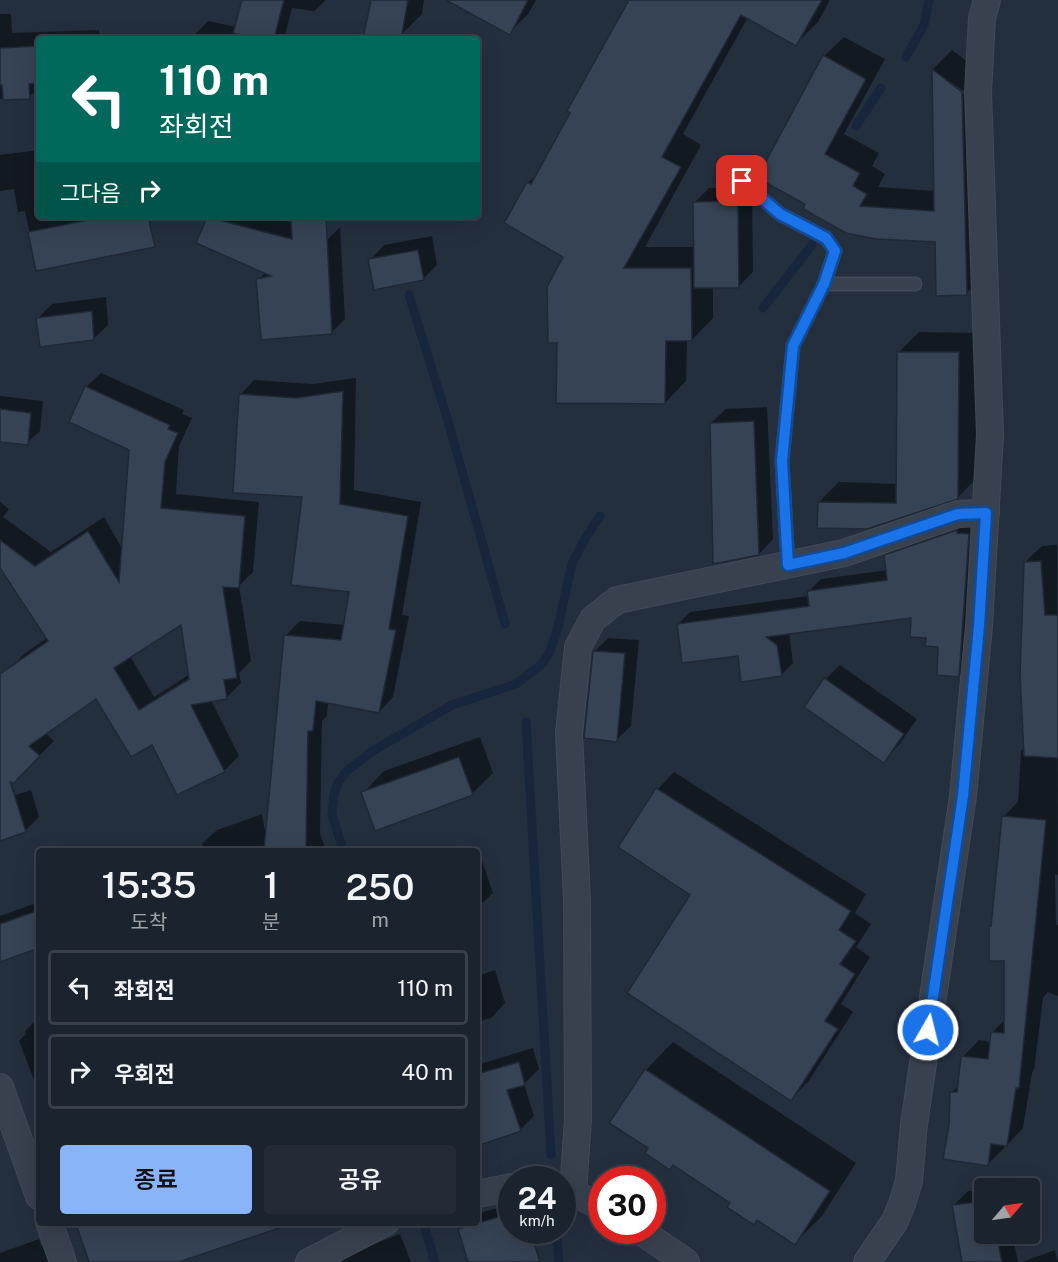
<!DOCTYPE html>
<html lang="ko">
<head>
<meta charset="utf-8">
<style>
	:root { --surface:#1b232e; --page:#242b36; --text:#f1f3f6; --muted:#a0a4aa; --line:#39404a; --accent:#8ab4f8 }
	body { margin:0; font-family:"Public Sans","Noto Sans KR",sans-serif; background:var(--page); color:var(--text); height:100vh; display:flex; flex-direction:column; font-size:22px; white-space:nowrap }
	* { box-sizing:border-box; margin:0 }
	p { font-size:20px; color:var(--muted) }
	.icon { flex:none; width:33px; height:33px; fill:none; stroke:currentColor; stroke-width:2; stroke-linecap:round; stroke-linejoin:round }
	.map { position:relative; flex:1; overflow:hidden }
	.details { position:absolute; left:36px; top:848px; width:444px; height:378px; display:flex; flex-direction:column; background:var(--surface); border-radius:6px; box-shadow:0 6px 24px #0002,0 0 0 2px var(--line) }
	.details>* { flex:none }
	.guide { position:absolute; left:36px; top:36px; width:444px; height:183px; border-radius:6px; box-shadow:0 6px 24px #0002,0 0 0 2px var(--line); background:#00695c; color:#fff; overflow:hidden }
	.needle { width:39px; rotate:61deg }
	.buttons { position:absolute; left:974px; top:1178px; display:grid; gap:12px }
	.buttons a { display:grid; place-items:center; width:66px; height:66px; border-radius:6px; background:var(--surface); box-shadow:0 6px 24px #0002,0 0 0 2px var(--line); font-size:30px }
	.speed { position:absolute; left:498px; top:1166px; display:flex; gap:12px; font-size:30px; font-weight:700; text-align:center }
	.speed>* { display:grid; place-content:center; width:78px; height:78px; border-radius:50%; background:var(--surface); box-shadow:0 6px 24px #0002,0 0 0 2px var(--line); line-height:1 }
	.speed small { font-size:15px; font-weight:400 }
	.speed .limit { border:9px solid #d22; background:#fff; color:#111 }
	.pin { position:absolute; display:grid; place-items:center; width:51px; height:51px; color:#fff; margin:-26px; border-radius:12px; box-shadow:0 3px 9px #0006 }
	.me { position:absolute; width:66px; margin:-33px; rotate:8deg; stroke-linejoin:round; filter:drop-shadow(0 0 4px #0008) }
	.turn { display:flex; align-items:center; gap:21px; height:126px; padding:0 24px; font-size:27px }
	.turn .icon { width:78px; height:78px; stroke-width:2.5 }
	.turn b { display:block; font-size:42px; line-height:51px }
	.then { display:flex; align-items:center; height:57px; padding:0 24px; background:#0003; gap:12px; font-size:22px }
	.eta { display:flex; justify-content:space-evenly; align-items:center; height:102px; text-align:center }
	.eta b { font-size:36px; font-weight:600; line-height:42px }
	.cta { display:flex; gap:12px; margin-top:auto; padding:12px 24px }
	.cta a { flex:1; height:69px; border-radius:6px; background:var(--accent); color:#111; font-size:24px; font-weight:600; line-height:69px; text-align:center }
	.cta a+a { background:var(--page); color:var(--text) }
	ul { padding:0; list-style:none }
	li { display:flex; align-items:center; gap:18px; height:75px; margin:0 12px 9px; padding:0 12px; border:3px solid var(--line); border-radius:6px }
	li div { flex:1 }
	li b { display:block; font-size:22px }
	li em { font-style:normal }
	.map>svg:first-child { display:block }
	.shadow { fill:#0007; fill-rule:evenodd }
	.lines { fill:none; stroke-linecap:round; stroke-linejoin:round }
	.stream { stroke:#17263c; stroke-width:9 }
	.building { fill:#364354; stroke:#1f2835; stroke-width:1.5; fill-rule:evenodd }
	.lane-casing { stroke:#414a57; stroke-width:15 }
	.street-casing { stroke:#414a57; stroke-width:28 }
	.lane { stroke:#38414e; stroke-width:12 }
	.street { stroke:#38414e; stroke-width:26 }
	.route-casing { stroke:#114b97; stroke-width:15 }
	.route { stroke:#1a73e8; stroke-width:10 }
</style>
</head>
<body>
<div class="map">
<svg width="1058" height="1262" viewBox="0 0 1058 1262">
	<rect width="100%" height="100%" fill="#242f3e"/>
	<g class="shadow">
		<polygon points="243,0 326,0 314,11 292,8 284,39 196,39 193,36 208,21 236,27"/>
		<polygon points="372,0 424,0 422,14 401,35"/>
		<polygon points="477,0 536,0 528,14 509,33"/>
		<polygon points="630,0 830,0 818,22 796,44 748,17 683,134 701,145 645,247 695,247 694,203 709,188 752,188 753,272 739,286 713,286 713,318 692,340 687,340 686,381 665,403 565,256 528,183 540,172"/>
		<polygon points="0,14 11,14 12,33 99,30 100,37 112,37 112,39 39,39 39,88 29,97 0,99"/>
		<path d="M844 37 885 59 844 134 879 153 872 166 885 174 878 187 935 191 933 69 952 50 981 72 986 274 966 294 936 241 805 208 824 56ZM951 82 969 95 968 97 951 85Z"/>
		<polygon points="39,150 39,216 137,216 37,269 25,211 18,212 14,189 0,191 0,155"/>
		<polygon points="210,216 267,216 327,232 327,240 340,227 345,319 331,333 258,280 266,272 208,218"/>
		<polygon points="432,236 437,265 423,279 370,260 384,245"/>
		<polygon points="106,297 108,325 93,339 38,318 52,304"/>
		<polygon points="919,332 978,333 977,478 957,498 867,528 819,502 839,482 898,484 899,352"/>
		<path d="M101 373 184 410 182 414 192 418 179 446 176 494 259 502 253 572 239 586 251 661 239 673 241 683 226 698 211 700 239 756 224 771 153 743 96 697 10 669 24 654 47 638 1 567 0 568V502L9 509 3 517 51 552 104 517 123 550 130 449 86 387ZM182 622 190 674 154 697 130 656Z"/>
		<polygon points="356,378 354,490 421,502 402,615 409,616 393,697 379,712 328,702 327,716 322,721 320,834 326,850 205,850 202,844 217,830 262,814 266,837 286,635 300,621 345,625 351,591 304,495 240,395 254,380 312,384"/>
		<polygon points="0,396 43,401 40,431 27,443 0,440"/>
		<polygon points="767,407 773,539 759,554 711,423 726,409"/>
		<polygon points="969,519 981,522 971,663 959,675 940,646 927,636 913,616 789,632 793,663 781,675 678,624 690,612 809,596 809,591 821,579 888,570 886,556 898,543"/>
		<polygon points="1057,545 1058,875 1055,874 1056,925 1058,925 1058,996 1048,992 1043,998 1034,1070 1032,1073 1023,1128 1007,1145 1004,1144 1004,1148 988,1164 950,1125 952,1092 959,1085 963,1057 979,1040 991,1042 992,1033 1005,1019 1005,960 990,926 993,923 1004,816 1018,802 1021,751 1025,747 1025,562 1042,546"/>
		<polygon points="608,638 639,640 631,726 616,740 594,652"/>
		<polygon points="840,665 917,719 898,746 883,761 806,707 826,679"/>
		<polygon points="0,691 54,741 13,782 0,770"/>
		<polygon points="480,737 493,773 472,794 363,793 384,771"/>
		<polygon points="674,772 866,894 855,913 871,924 856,947 870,957 841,1004 853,1012 808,1082 791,1099 692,895 620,847 658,789"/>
		<polygon points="31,790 39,817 25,831 0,839 0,800"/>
		<polygon points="481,858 493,893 477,908 477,860"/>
		<polygon points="39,902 39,946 0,960 0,916"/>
		<polygon points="495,970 505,1003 491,1018 477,1022 477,976"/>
		<polygon points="39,1017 39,1093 19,1041 26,1034 25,1031"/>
		<polygon points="673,1042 856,1163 822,1216 795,1243 650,1148 646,1070"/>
		<polygon points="533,1048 539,1069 524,1084 534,1116 520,1130 477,1145 477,1065"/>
		<polygon points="984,1190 984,1233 1012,1233 1018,1262 964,1262 954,1205 968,1191"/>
		<polygon points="512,1204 512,1230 546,1230 534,1242 469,1262 460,1230 467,1222 477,1222 477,1214"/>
		<polygon points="83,1222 289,1222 175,1262 90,1262 78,1228"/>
		<polygon points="400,1234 411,1262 341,1262 350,1253"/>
		<polygon points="39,1239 41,1245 53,1241 61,1262 0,1262 0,1253"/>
		<polygon points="1055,1250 1058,1262 1022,1262"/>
	</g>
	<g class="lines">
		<g class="stream">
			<polyline points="906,57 924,25 929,0"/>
			<polyline points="856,126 881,88"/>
			<polyline points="409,295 448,421 505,624"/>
			<polyline points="763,308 812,245"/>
			<polyline points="526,722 551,1155"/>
			<polyline points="343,850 332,814 334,795 338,782 347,771 371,752 452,705 516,684 543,663 550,651 557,631 572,564 586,537 600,516"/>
			<polyline points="423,1222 435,1262"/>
			<polyline points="556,1230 559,1262"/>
		</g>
	</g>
	<g class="building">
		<polygon points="242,0 284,0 274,39 256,39 233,33"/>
		<polygon points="371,0 408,0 401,39 363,39"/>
		<polygon points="446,0 528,0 510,35"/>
		<polygon points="629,0 822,0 796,46 741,15 662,157 681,167 624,268 691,268 692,341 666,341 665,404 556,403 557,343 548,343 547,287 563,257 504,223 527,182 531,184 570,113 567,111"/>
		<polygon points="39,46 39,83 29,84 30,99 3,100 2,85 0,85 0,48"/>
		<polygon points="823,55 866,79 825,154 860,173 853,186 867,194 860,206 934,211 932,69 962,92 967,295 936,296 935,242 876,239 846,233 803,209 805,204 757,178"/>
		<polygon points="738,201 739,288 694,288 693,202"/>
		<polygon points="108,216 148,216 155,247 36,271 28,232"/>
		<polygon points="291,216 326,216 332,334 261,340 256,279 271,276 196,243 207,217 292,239"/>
		<polygon points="418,250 424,280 374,290 368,259"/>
		<polygon points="92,311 94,340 40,347 36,318"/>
		<polygon points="897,352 959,352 958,499 867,529 817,528 818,502 896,503"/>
		<path d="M85 386 170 425 168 429 178 433 165 462 161 508 245 516 239 588 223 587 237 678 224 680 227 699 191 705 225 772 177 795 152 745 131 757 96 699 29 746 40 756 13 784 10 781 26 832 0 841V674L48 641 0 568V540L35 566 88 531 119 582 129 450 69 422ZM181 625 189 679 139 710 114 668Z"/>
		<polygon points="343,391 340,504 408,516 389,629 396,630 379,713 316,701 313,731 308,731 306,850 264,850 284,635 341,640 349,592 291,585 302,497 233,493 239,394 296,398"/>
		<polygon points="0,409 31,413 28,445 0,442"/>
		<polygon points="754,421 759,555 713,564 710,423"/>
		<polygon points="957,530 957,533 969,534 959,677 937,675 938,647 925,646 926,638 910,637 911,618 766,637 777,645 782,676 741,682 738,656 682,663 677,624 809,606 807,591 887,580 884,555"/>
		<polygon points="1041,561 1045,615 1058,615 1058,758 1024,756 1020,675 1024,562"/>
		<polygon points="593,651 625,653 617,742 584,738"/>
		<polygon points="824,678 904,734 884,763 804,707"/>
		<polygon points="459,757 473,795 375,831 361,792"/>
		<polygon points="656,788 851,911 839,930 856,941 840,964 855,974 825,1021 838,1029 791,1101 627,993 690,895 618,847"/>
		<polygon points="1002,816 1046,820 1019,1088 1016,1088 1007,1146 991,1144 988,1166 943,1159 949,1125 950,1092 957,1092 961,1056 988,1059 991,1032 1004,1033 1004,961 989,961 989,926 991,926"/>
		<polygon points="39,910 39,948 0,962 0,924"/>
		<polygon points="519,1062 525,1085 507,1090 521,1131 477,1146 477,1074"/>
		<polygon points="645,1069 830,1191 795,1245 757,1220 754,1225 727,1207 730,1203 673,1165 670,1170 645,1153 648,1148 609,1123"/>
		<polygon points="984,1201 984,1233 996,1233 1002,1262 962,1262 952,1205"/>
		<polygon points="512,1213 512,1230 530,1230 540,1262 468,1262 458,1229"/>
		<polygon points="91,1222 282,1222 282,1227 179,1262 89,1262 77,1227"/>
	</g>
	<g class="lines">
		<defs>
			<g id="lane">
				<polyline points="742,181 780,214 826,238 835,251 824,284 793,346 782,461 788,565"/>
				<polyline points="824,284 915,284"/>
			</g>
			<g id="street">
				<polyline points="0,1087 39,1196"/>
				<polyline points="562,1191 573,1193 602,1207"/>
				<polyline points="573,1193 578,1119 577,900 569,733 578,647 593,619 617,600 844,553 958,514 986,513"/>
				<polyline points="477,1194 512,1187"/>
				<polyline points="49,1222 63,1262"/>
				<polyline points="639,1230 686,1262"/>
				<polyline points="309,1262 386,1222"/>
				<polyline points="867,1262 895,1221 902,1204 909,1181 914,1124 963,796 979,626 990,435 978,92 982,18 987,0"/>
			</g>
		</defs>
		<use href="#lane" class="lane-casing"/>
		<use href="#street" class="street-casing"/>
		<use href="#lane" class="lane"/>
		<use href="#street" class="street"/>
	</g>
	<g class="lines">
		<defs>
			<polyline id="route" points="742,181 780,214 826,238 835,251 824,284 793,346 782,461 788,565 844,553 958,514 986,513 979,626 963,796 928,1030"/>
		</defs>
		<use href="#route" class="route-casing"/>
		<use href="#route" class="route"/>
	</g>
</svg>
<div class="buttons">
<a><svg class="needle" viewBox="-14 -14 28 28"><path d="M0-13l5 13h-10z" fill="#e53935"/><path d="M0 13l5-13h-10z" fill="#a0a4aa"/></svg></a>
</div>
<div class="speed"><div>24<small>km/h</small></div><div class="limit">30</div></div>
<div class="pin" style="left:742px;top:181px;background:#d93025"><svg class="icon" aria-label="arrive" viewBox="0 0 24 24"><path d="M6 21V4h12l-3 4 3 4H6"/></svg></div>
<svg class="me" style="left:928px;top:1030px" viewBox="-20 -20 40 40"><circle r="17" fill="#1a73e8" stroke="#fff" stroke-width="3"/><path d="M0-11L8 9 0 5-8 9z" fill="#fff"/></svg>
<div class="guide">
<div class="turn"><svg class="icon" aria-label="left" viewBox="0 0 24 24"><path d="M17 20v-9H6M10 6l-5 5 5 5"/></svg><div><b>110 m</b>좌회전</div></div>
<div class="then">그다음<svg class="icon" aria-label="right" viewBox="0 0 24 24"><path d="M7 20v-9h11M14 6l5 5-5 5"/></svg></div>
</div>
<section class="details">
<div class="eta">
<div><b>15:35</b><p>도착</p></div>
<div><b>1</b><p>분</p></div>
<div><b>250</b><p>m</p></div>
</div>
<ul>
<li><svg class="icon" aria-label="left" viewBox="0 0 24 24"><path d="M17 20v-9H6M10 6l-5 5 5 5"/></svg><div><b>좌회전</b></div><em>110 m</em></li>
<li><svg class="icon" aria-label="right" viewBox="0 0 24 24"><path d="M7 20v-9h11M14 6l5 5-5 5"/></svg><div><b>우회전</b></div><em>40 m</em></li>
</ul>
<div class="cta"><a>종료</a><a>공유</a></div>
</section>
</div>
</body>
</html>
